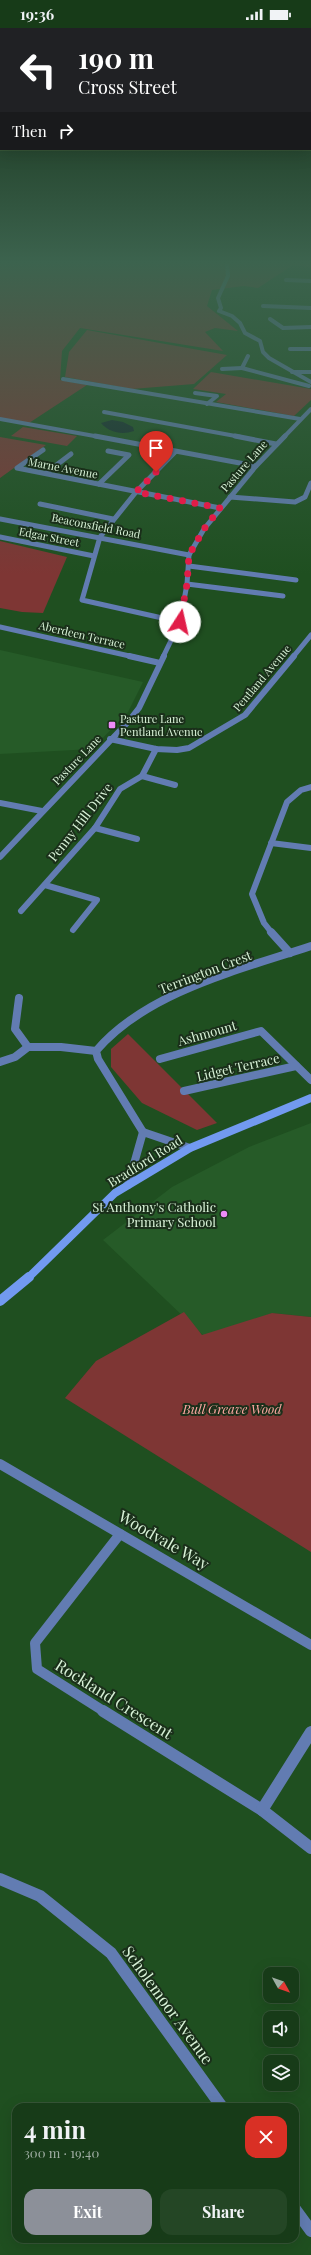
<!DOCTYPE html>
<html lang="en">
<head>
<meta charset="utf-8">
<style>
	:root { --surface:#173b18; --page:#244625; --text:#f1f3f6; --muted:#9eada2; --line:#365537; --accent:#8c9099 }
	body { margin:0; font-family:"Playfair Display",serif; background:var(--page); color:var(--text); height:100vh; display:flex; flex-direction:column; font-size:15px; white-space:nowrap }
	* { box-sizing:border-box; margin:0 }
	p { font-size:13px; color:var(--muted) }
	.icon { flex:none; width:22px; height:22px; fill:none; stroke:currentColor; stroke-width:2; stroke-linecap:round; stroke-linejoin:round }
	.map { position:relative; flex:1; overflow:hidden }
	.details { position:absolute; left:12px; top:2075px; width:287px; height:140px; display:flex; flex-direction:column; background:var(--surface); border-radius:12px; box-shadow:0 4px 16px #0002,0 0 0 1px var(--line) }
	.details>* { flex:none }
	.banner { position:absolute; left:0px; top:0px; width:311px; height:122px; box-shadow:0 4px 16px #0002,0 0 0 1px var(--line); background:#202124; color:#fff; overflow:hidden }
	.needle { width:26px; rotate:130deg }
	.tools { position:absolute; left:263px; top:1939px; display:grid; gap:8px }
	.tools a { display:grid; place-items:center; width:36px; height:36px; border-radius:8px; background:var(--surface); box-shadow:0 4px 16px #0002,0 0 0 1px var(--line); font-size:20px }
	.pin { position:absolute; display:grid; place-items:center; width:34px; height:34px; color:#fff; margin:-41px -17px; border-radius:50% 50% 50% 0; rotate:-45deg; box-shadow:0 0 4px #0007 }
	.pin .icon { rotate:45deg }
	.me { position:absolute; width:44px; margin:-22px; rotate:10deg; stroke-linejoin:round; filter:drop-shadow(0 0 3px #0008) }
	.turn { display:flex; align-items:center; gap:14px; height:84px; padding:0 12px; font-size:18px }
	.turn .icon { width:52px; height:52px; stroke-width:2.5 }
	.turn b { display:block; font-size:28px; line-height:34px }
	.then { display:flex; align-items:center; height:38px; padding:0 12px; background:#0003; gap:8px; font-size:15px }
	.round { display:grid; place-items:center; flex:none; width:42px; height:42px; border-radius:12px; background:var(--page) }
	.overview { display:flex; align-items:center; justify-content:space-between; height:68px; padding:0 12px }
	h1 { font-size:24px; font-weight:700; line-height:30px }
	.primary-button { display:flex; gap:8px; margin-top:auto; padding:8px 12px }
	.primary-button a { flex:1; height:46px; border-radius:12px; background:var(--accent); color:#fff; font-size:16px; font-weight:700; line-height:46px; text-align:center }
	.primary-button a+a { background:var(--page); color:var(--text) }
	.status { display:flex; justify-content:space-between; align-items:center; height:28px; padding:0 20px; background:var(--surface); direction:ltr }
	.status svg { height:11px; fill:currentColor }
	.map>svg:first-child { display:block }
	.built { fill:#265b28 }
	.green { fill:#7e3634 }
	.water { fill:#152a2c }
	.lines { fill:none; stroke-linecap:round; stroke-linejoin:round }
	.street-far5 { stroke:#627cb2; stroke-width:4 }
	.street-far4 { stroke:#627cb2; stroke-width:5 }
	.street-far3 { stroke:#627cb2; stroke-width:6 }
	.street-far2 { stroke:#627cb2; stroke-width:8 }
	.street-far1 { stroke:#627cb2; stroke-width:10 }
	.street { stroke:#627cb2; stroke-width:12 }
	.secondary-far1 { stroke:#729af0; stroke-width:8 }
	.secondary { stroke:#729af0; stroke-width:10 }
	.route { stroke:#e11d48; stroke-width:7; stroke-dasharray:0 12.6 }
	.poi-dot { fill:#ee8bf7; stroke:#1a2f1a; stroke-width:1.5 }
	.labels { text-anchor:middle; stroke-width:4; stroke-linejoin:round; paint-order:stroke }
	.far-street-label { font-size:11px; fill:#d8f2d7; stroke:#1a2f1a }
	.far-poi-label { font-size:11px; fill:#d8f2d7; stroke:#1a2f1a; text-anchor:start }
	.street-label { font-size:13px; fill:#d8f2d7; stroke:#1a2f1a }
	.poi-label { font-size:13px; fill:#d8f2d7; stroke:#1a2f1a; text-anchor:end }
	.park-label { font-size:13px; font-style:italic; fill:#fca8a2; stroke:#1a2f1a }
	.near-street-label { font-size:16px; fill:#d8f2d7; stroke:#1a2f1a }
</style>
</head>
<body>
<div class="status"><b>19:36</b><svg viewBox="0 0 49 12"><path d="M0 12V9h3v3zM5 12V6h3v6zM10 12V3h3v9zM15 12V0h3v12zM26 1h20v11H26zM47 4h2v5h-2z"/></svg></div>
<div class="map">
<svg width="311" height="2227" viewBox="0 0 311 2227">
	<rect width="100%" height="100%" fill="#1f4f20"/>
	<g class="built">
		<polygon points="0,622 143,654 128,684 92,721 0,726"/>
		<polygon points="311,1095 311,1289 272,1285 207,1311 103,1212 172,1159 249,1119"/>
	</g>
	<g class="green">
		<polygon points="0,234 311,234 311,239 293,237 258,260 244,258 212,262 207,278 238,303 215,300 205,304 223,323 80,300 62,323 60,352 87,357 29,395 0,390"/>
		<polygon points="87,302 227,327 194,356 132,361 65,349 69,324"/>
		<polygon points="211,344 311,361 311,372 294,388 216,374 226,366 193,361"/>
		<polygon points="23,399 77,408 67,418 11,408"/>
		<polygon points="0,409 46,417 0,450"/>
		<polygon points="0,513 67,529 43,585 22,584 0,580"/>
		<polygon points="128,1006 217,1095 197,1102 142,1075 111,1039 111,1021"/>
		<polygon points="184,1284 202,1307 272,1285 311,1289 311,1524 65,1370 96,1333"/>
	</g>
	<path class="water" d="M112 392 123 394 133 399 134 403C122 407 110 405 101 395Z"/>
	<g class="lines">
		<g class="street-far5">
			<polyline points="227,235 228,248 218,270 221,280 219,283 232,288 240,295 245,305 260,313 263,324 269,330 311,354"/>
			<polyline points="286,252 311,253"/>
			<polyline points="263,278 311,280"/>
			<polyline points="270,291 283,300 311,299"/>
			<polyline points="290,321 311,321"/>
			<polyline points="248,328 242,340 309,358"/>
			<polyline points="222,341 242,340"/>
			<polyline points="292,344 311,344"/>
			<polyline points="63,351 300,391"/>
			<polyline points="195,365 217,368 207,376"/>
			<polyline points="104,384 241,409"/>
			<polyline points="0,391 100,409"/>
			<polyline points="284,409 311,381"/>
		</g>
		<g class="street-far4">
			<polyline points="95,408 256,438"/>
			<polyline points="235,408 276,416"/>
			<polyline points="43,422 17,440 220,480"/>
			<polyline points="175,424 136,464 100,509 82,572 180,594"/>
			<polyline points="46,445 71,426"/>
			<polyline points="99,456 129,427 108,423"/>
			<polyline points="230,469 295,474 305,469 311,455"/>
			<polyline points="40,476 113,491"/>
			<polyline points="0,491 189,527"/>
			<polyline points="0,509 94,528"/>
			<polyline points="189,538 296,552"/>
			<polyline points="187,556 283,568"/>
			<polyline points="0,599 134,629"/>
			<polyline points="163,629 180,594 187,556 189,527 204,501 256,438 285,408"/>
			<polyline points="293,629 311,607"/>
		</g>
		<g class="street-far3">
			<polyline points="129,628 160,635"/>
			<polyline points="110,711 156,721 177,722 189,720 245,687 294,628"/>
			<polyline points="142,748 175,757"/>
			<polyline points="0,775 42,783"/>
			<polyline points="95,800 137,811"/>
			<polyline points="271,815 311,820"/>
			<polyline points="0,829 128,694 139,680 164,628"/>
			<polyline points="45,857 97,872 73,902"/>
			<polyline points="21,883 95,800 120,761 142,748 156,721"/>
			<polyline points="272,905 264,895 252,866 287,774 301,762 311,759"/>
		</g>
		<g class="street-far2">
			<polyline points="271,904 290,925"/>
			<polyline points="19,970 15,1001 28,1019 61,1019 96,1023"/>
			<polyline points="160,1031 261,1003 311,1052"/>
			<polyline points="0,1034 15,1029 28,1019"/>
			<polyline points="184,1063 296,1038"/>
			<path d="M143 1104 98 1031 96 1023C146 964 239 942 311 918"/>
			<polyline points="128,1157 143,1104 190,1120"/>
		</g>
		<g class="street-far1">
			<polyline points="0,1436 311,1617"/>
			<polyline points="105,1684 37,1641 35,1615 120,1506"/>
		</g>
		<g class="street">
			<polyline points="103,1683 262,1782 311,1820"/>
			<polyline points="262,1782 311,1704"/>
			<polyline points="0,1851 40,1868 111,1925 222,2079"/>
			<polyline points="295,2181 311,2203"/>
		</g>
		<polyline class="secondary-far1" points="28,1250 115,1165 190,1120 311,1070"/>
		<polyline class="secondary" points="0,1273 29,1249"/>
	</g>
	<linearGradient id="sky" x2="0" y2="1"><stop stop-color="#112b12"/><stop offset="0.43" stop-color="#3c634e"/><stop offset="1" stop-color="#3c634e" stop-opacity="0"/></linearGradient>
	<rect width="311" height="546" fill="url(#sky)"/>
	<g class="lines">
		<polyline class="route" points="156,444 136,464 220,480 204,501 189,527 187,556 180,594"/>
	</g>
	<g class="poi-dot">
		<rect x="108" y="693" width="8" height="8" rx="2"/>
		<circle cx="224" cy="1186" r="4"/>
	</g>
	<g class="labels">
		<g class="far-street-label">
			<text transform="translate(244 438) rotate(-49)" y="4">Pasture Lane</text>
			<text transform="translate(63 440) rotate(11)" y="4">Marne Avenue</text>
			<text transform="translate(96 498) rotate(11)" y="4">Beaconsfield Road</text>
			<text transform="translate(49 509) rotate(11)" y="4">Edgar Street</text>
			<text transform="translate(82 607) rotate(13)" y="4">Aberdeen Terrace</text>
			<text transform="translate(262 650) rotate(-50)" y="4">Pentland Avenue</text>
			<text transform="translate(77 732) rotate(-46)" y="4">Pasture Lane</text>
		</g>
		<g class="far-poi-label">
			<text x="120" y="695">Pasture Lane<tspan x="120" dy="13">Pentland Avenue</tspan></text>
		</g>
		<g class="street-label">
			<text transform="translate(80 794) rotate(-52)" y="5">Penny Hill Drive</text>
			<text transform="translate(205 944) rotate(-21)" y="5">Terrington Crest</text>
			<text transform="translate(207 1005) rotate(-16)" y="5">Ashmount</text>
			<text transform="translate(238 1039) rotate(-13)" y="5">Lidget Terrace</text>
			<text transform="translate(145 1133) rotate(-32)" y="5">Bradford Road</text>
		</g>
		<g class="poi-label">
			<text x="216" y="1184">St Anthony's Catholic<tspan x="216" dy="15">Primary School</tspan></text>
		</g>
		<g class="park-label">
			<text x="232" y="1386">Bull Greave Wood</text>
		</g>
		<g class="near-street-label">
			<text transform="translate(164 1512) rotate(30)" y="6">Woodvale Way</text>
			<text transform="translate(114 1671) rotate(32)" y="6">Rockland Crescent</text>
			<text transform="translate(168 1977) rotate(54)" y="6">Scholemoor Avenue</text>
		</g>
	</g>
</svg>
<div class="tools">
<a><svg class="needle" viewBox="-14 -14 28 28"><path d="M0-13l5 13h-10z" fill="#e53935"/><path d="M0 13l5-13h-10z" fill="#9eada2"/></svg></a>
<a><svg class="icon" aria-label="sound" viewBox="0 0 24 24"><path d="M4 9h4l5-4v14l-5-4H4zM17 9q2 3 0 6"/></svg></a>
<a><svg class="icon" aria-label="layers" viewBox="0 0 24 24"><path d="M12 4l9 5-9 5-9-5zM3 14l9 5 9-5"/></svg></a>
</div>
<div class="pin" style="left:156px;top:444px;background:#d93025"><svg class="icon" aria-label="arrive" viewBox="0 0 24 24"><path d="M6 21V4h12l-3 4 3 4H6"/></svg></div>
<svg class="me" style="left:180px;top:594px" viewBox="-20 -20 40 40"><circle r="19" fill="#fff"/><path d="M0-13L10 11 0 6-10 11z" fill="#e11d48"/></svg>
<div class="banner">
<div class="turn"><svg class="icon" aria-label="left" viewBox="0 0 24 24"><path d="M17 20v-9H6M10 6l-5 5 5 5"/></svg><div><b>190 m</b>Cross Street</div></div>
<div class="then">Then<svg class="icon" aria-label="right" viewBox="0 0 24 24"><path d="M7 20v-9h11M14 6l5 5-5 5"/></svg></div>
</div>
<section class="details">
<div class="overview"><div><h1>4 min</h1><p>300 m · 19:40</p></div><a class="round" style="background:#d93025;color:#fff"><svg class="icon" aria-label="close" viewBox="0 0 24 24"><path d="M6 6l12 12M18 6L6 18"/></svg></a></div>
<div class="primary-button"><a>Exit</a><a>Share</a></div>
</section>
</div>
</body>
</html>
